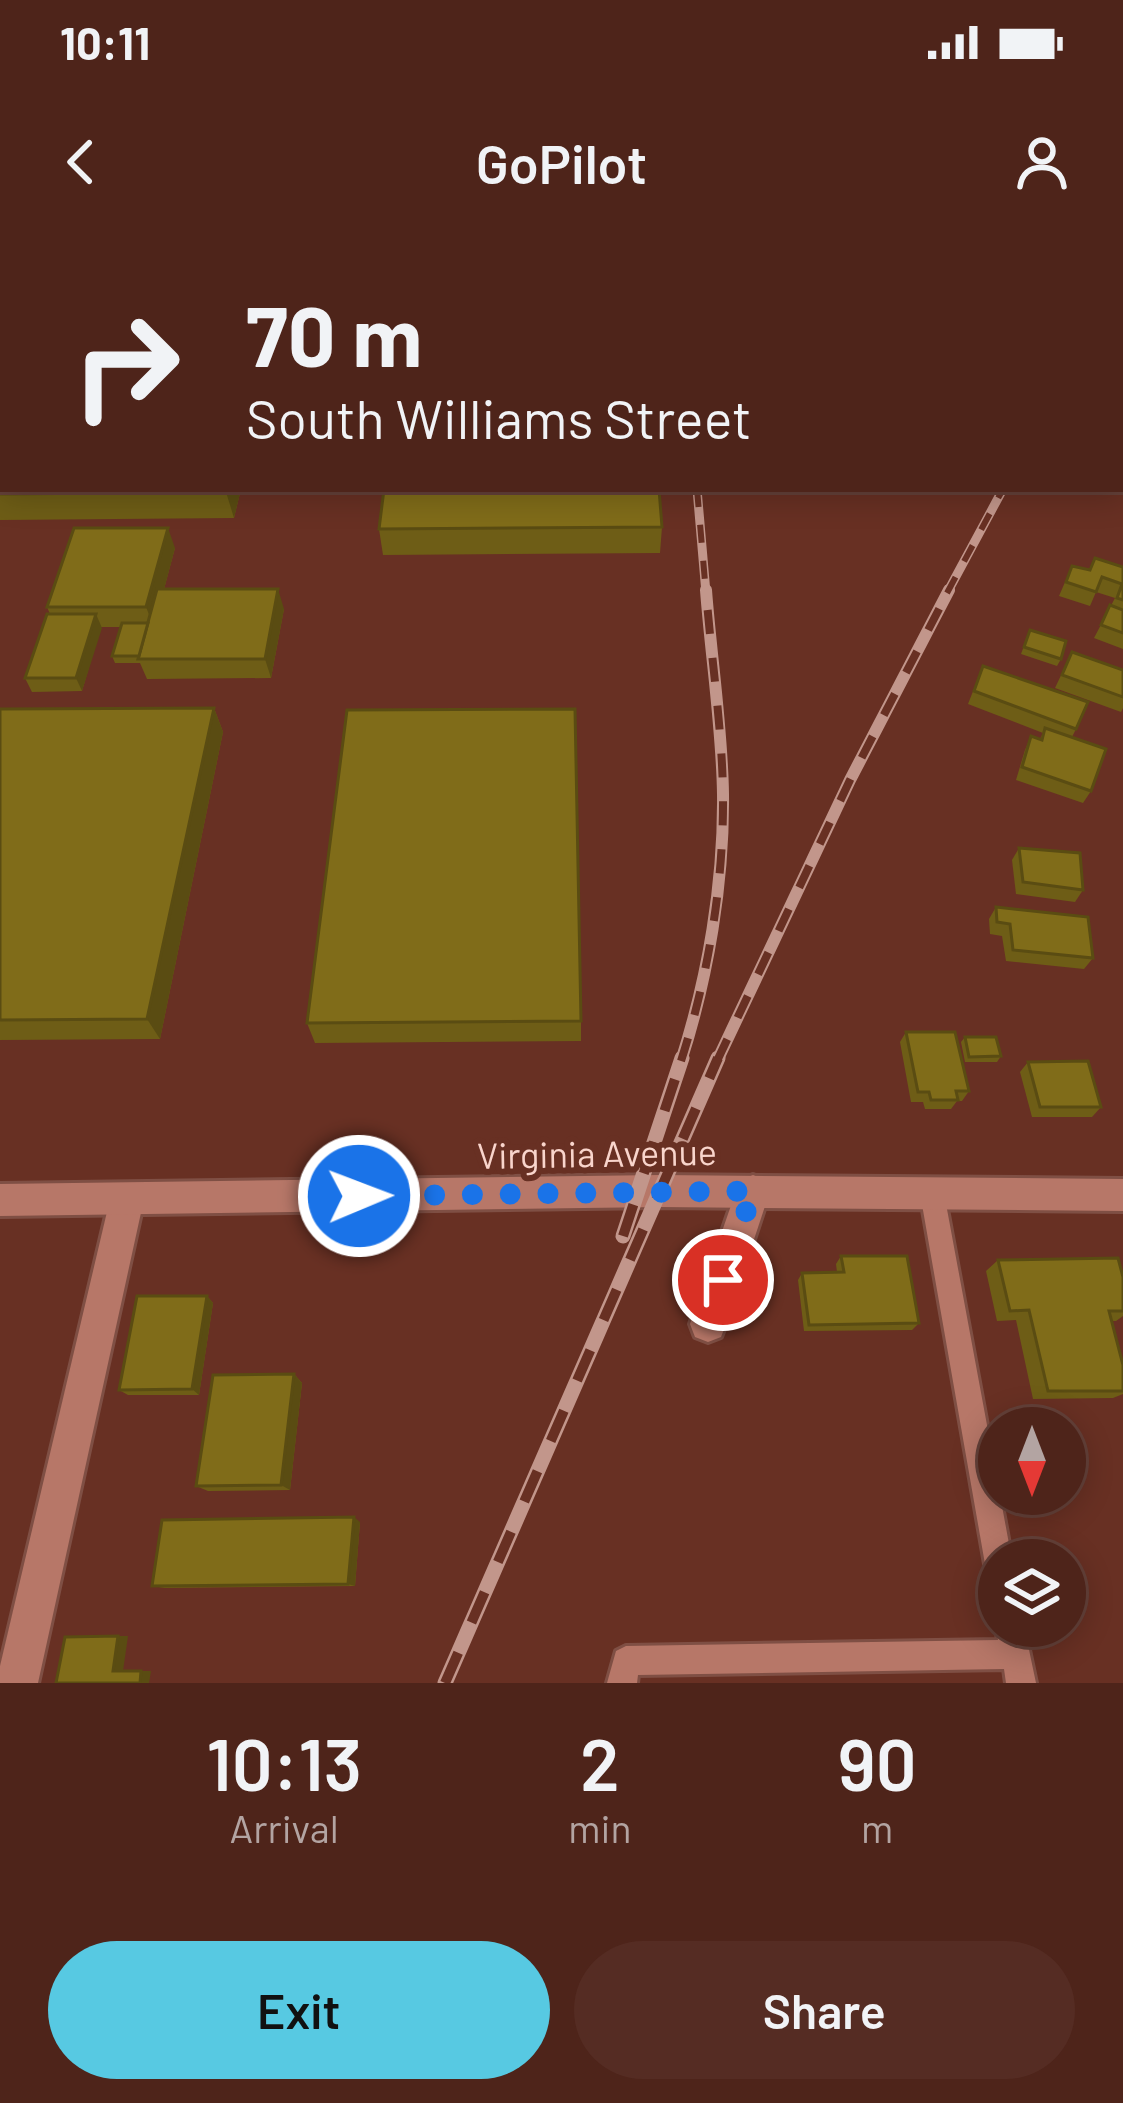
<!DOCTYPE html>
<html lang="en">
<head>
<meta charset="utf-8">
<style>
	:root { --surface:#4e241a; --page:#552c23; --text:#f1f3f6; --muted:#b3a4a2; --line:#654139; --accent:#57c9e2 }
	body { margin:0; font-family:Barlow,sans-serif; background:var(--page); color:var(--text); height:100vh; display:flex; flex-direction:column; font-size:45px; white-space:nowrap }
	* { box-sizing:border-box; margin:0 }
	p { font-size:39px; color:var(--muted) }
	.icon { flex:none; width:66px; height:66px; fill:none; stroke:currentColor; stroke-width:2; stroke-linecap:round; stroke-linejoin:round }
	.map { position:relative; height:1443px; overflow:hidden }
	.panel { display:flex; flex-direction:column; background:var(--surface); flex:1 }
	.panel>* { flex:none }
	.top-card { position:absolute; left:0px; top:0px; width:1125px; height:252px; box-shadow:0 6px 30px #0003,0 0 0 3px var(--line); background:#4e241a; color:var(--text); overflow:hidden }
	.needle { width:78px; rotate:180deg }
	.controls { position:absolute; left:978px; top:1167px; display:grid; gap:24px }
	.controls a { display:grid; place-items:center; width:108px; height:108px; border-radius:50%; background:var(--surface); box-shadow:0 6px 30px #0003,0 0 0 3px var(--line); font-size:60px }
	.pin { position:absolute; display:grid; place-items:center; width:102px; height:102px; color:#fff; margin:-51px; border:6px solid #fff; border-radius:50%; box-shadow:0 3px 12px #0007 }
	.me { position:absolute; width:132px; margin:-66px; rotate:89deg; stroke-linejoin:round; filter:drop-shadow(0 0 9px #0008) }
	.turn { display:flex; align-items:center; gap:42px; height:252px; padding:0 48px; font-size:54px }
	.turn .icon { width:156px; height:156px; stroke-width:2.5 }
	.turn b { display:block; font-size:84px; line-height:102px }
	.eta { display:flex; justify-content:space-evenly; align-items:center; height:204px; text-align:center }
	.eta b { font-size:72px; font-weight:600; line-height:84px }
	.primary-button { display:flex; gap:24px; margin-top:auto; padding:24px 48px }
	.primary-button a { flex:1; height:138px; border-radius:72px; background:var(--accent); color:#111; font-size:48px; font-weight:600; line-height:138px; text-align:center }
	.primary-button a+a { background:var(--page); color:var(--text) }
	.status { display:flex; justify-content:space-between; align-items:center; height:84px; padding:0 60px; background:var(--surface); direction:ltr }
	.status svg { height:33px; fill:currentColor }
	header { display:flex; justify-content:space-between; align-items:center; height:156px; padding:0 48px; background:var(--surface); font-size:54px; font-weight:600 }
	.map>svg:first-child { display:block }
	.lines { fill:none; stroke-linecap:round; stroke-linejoin:round }
	.lane-casing { stroke:#7f4f44; stroke-width:6 }
	.street-casing { stroke:#7f4f44; stroke-width:6 }
	.secondary-casing { stroke:#7f4f44; stroke-width:6 }
	.lane { fill:#b77768; fill-rule:evenodd }
	.street { fill:#b77768; fill-rule:evenodd }
	.secondary { fill:#b77768; fill-rule:evenodd }
	.rail-far2-casing { stroke:#c2968b; stroke-width:9 }
	.rail-far1-casing { stroke:#c2968b; stroke-width:12 }
	.rail-casing { stroke:#c2968b; stroke-width:15 }
	.rail-far2 { stroke:#683023; stroke-width:6; stroke-dasharray:18; stroke-linecap:butt }
	.rail-far1 { stroke:#683023; stroke-width:8; stroke-dasharray:24; stroke-linecap:butt }
	.rail { stroke:#683023; stroke-width:10; stroke-dasharray:33; stroke-linecap:butt }
	.wall { fill:#6e5d16 }
	.shaded-wall { fill:#5a4c12 }
	.building { fill:#806c19; stroke:#5a4c12; stroke-width:3 }
	.route { stroke:#1a73e8; stroke-width:21; stroke-dasharray:0 37.8 }
	.labels { text-anchor:middle; stroke-width:12; stroke-linejoin:round; paint-order:stroke }
	.street-label { font-size:36px; fill:#f9d5cc; stroke:#683023 }
</style>
</head>
<body>
<div class="status"><b>10:11</b><svg viewBox="0 0 49 12"><path d="M0 12V9h3v3zM5 12V6h3v6zM10 12V3h3v9zM15 12V0h3v12zM26 1h20v11H26zM47 4h2v5h-2z"/></svg></div>
<header><svg class="icon" aria-label="back" viewBox="0 0 24 24"><path d="M15 5l-7 7 7 7"/></svg>GoPilot<svg class="icon" aria-label="person" viewBox="0 0 24 24"><circle cx="12" cy="8" r="4"/><path d="M4 21q1-7 8-7t8 7"/></svg></header>
<div class="map">
<svg width="1123" height="1443" viewBox="0 0 1123 1443">
	<rect width="100%" height="100%" fill="#683023"/>
	<g class="lines">
		<defs>
			<g id="lane">
				<polygon points="932,942 940,945 944,953 1012,1320 999,1320 999,1338 989,1334 985,1324 920,953 924,945"/>
				<polygon points="999,1378 999,1386 1024,1386 1036,1443 1006,1443 1004,1429 638,1435 637,1443 607,1443 616,1411 626,1406 998,1400 996,1386"/>
			</g>
			<g id="street">
				<polygon points="753,935 765,940 770,951 726,1084 721,1097 708,1102 695,1097 690,1084 736,951 741,940"/>
				<polygon points="127,943 139,947 144,959 38,1443 0,1443 0,1426 110,959 115,947"/>
			</g>
			<polygon id="secondary" points="660,935 1123,939 1123,971 660,967 0,976 0,944"/>
		</defs>
		<use href="#lane" class="lane-casing"/>
		<use href="#street" class="street-casing"/>
		<use href="#secondary" class="secondary-casing"/>
		<use href="#lane" class="lane"/>
		<use href="#street" class="street"/>
		<use href="#secondary" class="secondary"/>
		<defs>
			<g id="rail-far2">
				<polyline points="697,249 706,353"/>
				<polyline points="947,353 1003,249"/>
			</g>
			<g id="rail-far1">
				<path d="M681 821C708 737 724 643 723 554 722 486 711 417 706 350"/>
				<polyline points="717,821 850,540 949,350"/>
			</g>
			<g id="rail">
				<polyline points="623,996 682,818"/>
				<polyline points="445,1443 718,818"/>
			</g>
		</defs>
		<use href="#rail-far2" class="rail-far2-casing"/>
		<use href="#rail-far1" class="rail-far1-casing"/>
		<use href="#rail" class="rail-casing"/>
		<use href="#rail-far2" class="rail-far2"/>
		<use href="#rail-far1" class="rail-far1"/>
		<use href="#rail" class="rail"/>
	</g>
	<g class="wall">
		<polygon points="0,140 241,249 234,278 0,280"/>
		<polygon points="662,287 660,313 383,315 379,289"/>
		<polygon points="175,308 164,349 284,369 271,438 147,439 140,423 115,423 112,416 121,387 101,387 82,451 32,452 25,438 50,374 47,367"/>
		<polygon points="1072,326 1089,330 1123,326 1123,409 1094,398 1115,358 1096,352 1090,366 1059,356"/>
		<polygon points="1030,390 1061,419 1057,426 1021,414"/>
		<polygon points="1072,412 1123,430 1123,468 1121,472 1055,448"/>
		<polygon points="983,426 1076,489 1072,497 1091,551 1083,563 1016,540 1025,510 1031,496 1040,499 1043,493 968,464"/>
		<polygon points="214,468 223,492 160,799 0,800 0,469"/>
		<polygon points="1019,608 1083,650 1075,662 1016,654 1012,620"/>
		<polygon points="996,667 1093,718 1084,729 1006,721 1002,696 990,694 989,679"/>
		<polygon points="581,781 581,801 315,803 307,783"/>
		<polygon points="906,792 969,851 962,861 957,861 951,869 925,869 923,862 911,862 900,802"/>
		<polygon points="965,797 1001,816 997,822 965,822 961,802"/>
		<polygon points="1028,822 1101,867 1092,877 1032,877 1020,832"/>
		<polygon points="841,1016 919,1083 912,1090 804,1091 798,1040 802,1033 837,1032 836,1024"/>
		<polygon points="998,1020 1123,1033 1123,1076 1116,1081 1111,1081 1123,1125 1123,1154 1113,1158 1033,1159 1016,1080 997,1081 986,1031"/>
		<polygon points="207,1056 213,1063 199,1155 128,1155 119,1150"/>
		<polygon points="294,1134 302,1143 290,1250 208,1251 196,1246"/>
		<polygon points="360,1282 355,1346 165,1348 152,1346"/>
	</g>
	<g class="shaded-wall">
		<polygon points="227,249 241,249 234,278 226,252"/>
		<polygon points="168,288 175,308 154,387 146,367"/>
		<polygon points="278,349 284,369 271,438 265,419"/>
		<polygon points="96,374 102,388 82,451 76,438"/>
		<polygon points="214,468 223,492 160,799 147,779"/>
		<polygon points="207,1056 213,1063 199,1155 192,1149"/>
		<polygon points="294,1134 302,1143 290,1250 281,1245"/>
		<polygon points="354,1277 360,1282 355,1346 348,1344"/>
		<polygon points="118,1396 128,1396 123,1431 113,1431"/>
		<polygon points="141,1431 151,1431 149,1443 140,1443"/>
	</g>
	<g class="building">
		<polygon points="37,0 290,0 290,3 36,3"/>
		<polygon points="0,140 3,140 3,249 227,249 226,252 0,254"/>
		<polygon points="384,249 659,249 662,287 379,289"/>
		<polygon points="74,288 168,288 146,367 47,367"/>
		<polygon points="1095,318 1123,327 1123,360 1117,358 1122,344 1102,337 1096,352 1066,342 1072,326 1090,330"/>
		<polygon points="157,349 278,349 265,419 138,419"/>
		<polygon points="1110,365 1123,370 1123,393 1101,385"/>
		<polygon points="47,374 96,374 76,438 25,438"/>
		<polygon points="122,383 148,383 139,416 112,416"/>
		<polygon points="1030,390 1066,401 1061,419 1024,407"/>
		<polygon points="1072,412 1123,430 1123,457 1062,435"/>
		<polygon points="983,426 1088,462 1076,489 974,451"/>
		<polygon points="214,468 147,779 0,780 0,469"/>
		<polygon points="575,469 581,781 307,783 347,470"/>
		<polygon points="1045,488 1106,509 1091,551 1022,527 1031,496 1042,500"/>
		<polygon points="1019,608 1080,613 1083,650 1023,642"/>
		<polygon points="996,667 1088,677 1093,718 1013,710 1010,684 997,682"/>
		<polygon points="906,792 955,792 969,851 956,851 958,860 931,860 929,852 918,852"/>
		<polygon points="965,797 996,797 1001,816 969,817"/>
		<polygon points="1088,821 1101,867 1040,867 1028,822"/>
		<polygon points="841,1016 907,1016 919,1083 809,1085 802,1033 844,1032"/>
		<polygon points="1118,1018 1123,1037 1123,1071 1109,1071 1123,1125 1123,1151 1048,1151 1029,1070 1010,1071 998,1020"/>
		<polygon points="137,1056 207,1056 192,1149 119,1150"/>
		<polygon points="294,1134 281,1245 196,1246 213,1135"/>
		<polygon points="354,1277 348,1344 152,1346 162,1280"/>
		<polygon points="118,1396 113,1431 141,1431 140,1443 56,1443 65,1397"/>
	</g>
	<g class="lines">
		<polyline class="route" points="359,956 753,951 723,1040"/>
	</g>
	<g class="labels">
		<g class="street-label">
			<text transform="translate(597 914) rotate(-1)" y="13">Virginia Avenue</text>
		</g>
	</g>
</svg>
<div class="controls">
<a><svg class="needle" viewBox="-14 -14 28 28"><path d="M0-13l5 13h-10z" fill="#e53935"/><path d="M0 13l5-13h-10z" fill="#b3a4a2"/></svg></a>
<a><svg class="icon" aria-label="layers" viewBox="0 0 24 24"><path d="M12 4l9 5-9 5-9-5zM3 14l9 5 9-5"/></svg></a>
</div>
<div class="pin" style="left:723px;top:1040px;background:#d93025"><svg class="icon" aria-label="arrive" viewBox="0 0 24 24"><path d="M6 21V4h12l-3 4 3 4H6"/></svg></div>
<svg class="me" style="left:359px;top:956px" viewBox="-20 -20 40 40"><circle r="17" fill="#1a73e8" stroke="#fff" stroke-width="3"/><path d="M0-11L8 9 0 5-8 9z" fill="#fff"/></svg>
<div class="top-card">
<div class="turn"><svg class="icon" aria-label="right" viewBox="0 0 24 24"><path d="M7 20v-9h11M14 6l5 5-5 5"/></svg><div><b>70 m</b>South Williams Street</div></div>
</div>
</div>
<section class="panel">
<div class="eta">
<div><b>10:13</b><p>Arrival</p></div>
<div><b>2</b><p>min</p></div>
<div><b>90</b><p>m</p></div>
</div>
<div class="primary-button"><a>Exit</a><a>Share</a></div>
</section>
</body>
</html>
